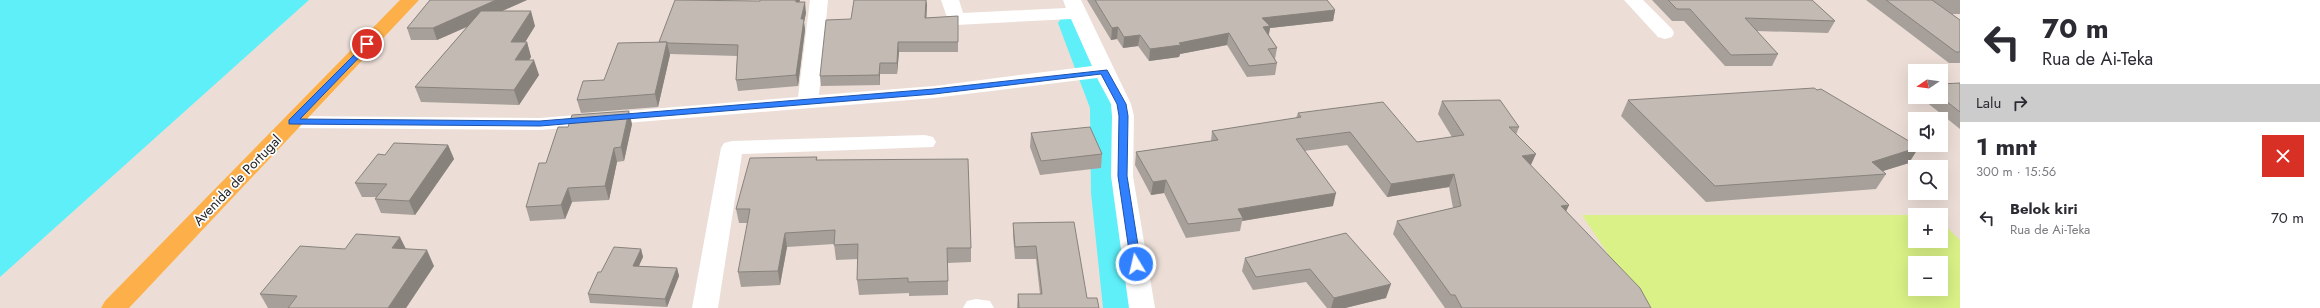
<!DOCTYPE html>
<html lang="id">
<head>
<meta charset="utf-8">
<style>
	:root { --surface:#fff; --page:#f7f7f7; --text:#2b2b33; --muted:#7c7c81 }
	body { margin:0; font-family:Jost,sans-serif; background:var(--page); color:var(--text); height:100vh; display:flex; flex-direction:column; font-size:15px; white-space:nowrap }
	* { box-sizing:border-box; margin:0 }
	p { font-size:13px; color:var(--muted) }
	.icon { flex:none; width:22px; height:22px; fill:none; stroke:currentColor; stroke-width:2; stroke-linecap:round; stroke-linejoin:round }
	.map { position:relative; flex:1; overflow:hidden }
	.panel { display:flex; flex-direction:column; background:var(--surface); width:360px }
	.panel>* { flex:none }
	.guide { background:#fff; color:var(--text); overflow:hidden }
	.needle { width:26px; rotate:257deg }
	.buttons { position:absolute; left:1908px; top:64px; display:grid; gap:8px }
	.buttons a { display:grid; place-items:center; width:40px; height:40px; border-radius:0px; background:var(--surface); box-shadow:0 4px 16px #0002; font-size:20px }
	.pin { position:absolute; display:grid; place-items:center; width:34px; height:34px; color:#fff; margin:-17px; border:2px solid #fff; border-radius:50%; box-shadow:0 1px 4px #0007 }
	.me { position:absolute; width:44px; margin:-22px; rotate:351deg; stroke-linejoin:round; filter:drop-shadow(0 0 3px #0008) }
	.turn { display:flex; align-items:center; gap:14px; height:84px; padding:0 16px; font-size:18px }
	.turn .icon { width:52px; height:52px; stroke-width:2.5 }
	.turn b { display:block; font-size:28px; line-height:34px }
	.then { display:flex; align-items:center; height:38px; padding:0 16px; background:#0003; gap:8px; font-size:15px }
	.round { display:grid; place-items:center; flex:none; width:42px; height:42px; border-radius:0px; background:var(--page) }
	.summary { display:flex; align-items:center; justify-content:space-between; height:68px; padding:0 16px }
	h1 { font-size:24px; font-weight:700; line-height:30px }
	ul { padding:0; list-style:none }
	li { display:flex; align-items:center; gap:12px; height:56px; padding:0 16px }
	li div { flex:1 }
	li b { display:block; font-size:15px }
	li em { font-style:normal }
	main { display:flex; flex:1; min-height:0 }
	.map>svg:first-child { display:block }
	.pitch { fill:#d9f187; fill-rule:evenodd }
	.water { fill:#5eeff9 }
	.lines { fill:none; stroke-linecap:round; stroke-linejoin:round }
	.canal { fill:#5eeff9; fill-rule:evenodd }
	.minor { fill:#fff; fill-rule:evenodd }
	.major { fill:#fdb04a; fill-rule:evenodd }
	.wall { fill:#a7a09a }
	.shaded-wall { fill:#88827d }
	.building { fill:#c2bab3; stroke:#88827d }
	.route { fill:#3080ff; stroke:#1f53a6 }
	.labels { text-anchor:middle; stroke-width:3.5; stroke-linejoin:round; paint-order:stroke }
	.street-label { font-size:14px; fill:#272727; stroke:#fff }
</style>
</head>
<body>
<main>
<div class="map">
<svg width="1960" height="308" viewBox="0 0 1960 308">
	<rect width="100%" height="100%" fill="#ecded7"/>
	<path class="pitch" d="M1582 215H1934H1915V241H1941V222L1960 240V308H1644ZM1915 263H1941V289H1915Z"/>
	<polygon class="water" points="0,0 309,0 0,277"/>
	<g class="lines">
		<polygon class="canal" points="1071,15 1080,17 1084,23 1120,108 1123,193 1139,308 1103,308 1091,193 1090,108 1058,23 1062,17"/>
		<g class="minor">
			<polygon points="810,0 828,0 819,95 934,86 1092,66 1071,19 956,25 949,23 941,0 959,0 963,13 1066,8 1063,0 1081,0 1131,104 1134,116 1133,176 1155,308 1129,308 1111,176 1112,116 1111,104 1097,78 934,98 540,130 292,128 285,126 281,122 285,118 292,116 540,118 798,97"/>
			<polygon points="1624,0 1643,0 1672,29 1674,33 1672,37 1665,39 1658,37"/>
			<polygon points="925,135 933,137 936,142 933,147 742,154 718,308 692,308 721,148 724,143 732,141"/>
			<polygon points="976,299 990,301 994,308 963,308 967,301"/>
		</g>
		<polygon class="major" points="400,0 419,0 129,308 101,308 105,301"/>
	</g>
	<g class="wall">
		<polygon points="430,0 527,0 502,11 535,26 525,42 527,42 531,57 529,60 539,75 519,105 421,102 415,87 467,27 437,40 411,40 407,28"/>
		<polygon points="1087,0 1327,0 1335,10 1333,21 1270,28 1269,35 1277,48 1275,59 1277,63 1275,75 1247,77 1227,45 1180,54 1179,57 1149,61 1138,46 1123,48 1117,39 1111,40"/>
		<polygon points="1652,0 1812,0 1835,21 1828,33 1756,31 1778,54 1772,66 1725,66 1684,21 1672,21"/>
		<polygon points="1866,0 1960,0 1960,14 1952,14 1960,20 1960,63 1949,63"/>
		<polygon points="799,2 806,13 804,22 805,30 798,86 738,91 736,80 737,56 670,54 658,107 581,113 577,100 659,42"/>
		<polygon points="927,4 926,18 958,16 958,52 899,52 897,74 880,74 880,85 821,86 820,76 851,19"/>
		<polygon points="1960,83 1960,129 1920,97 1941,97"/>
		<polygon points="1817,90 1909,163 1883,171 1886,174 1876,189 1706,202 1621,116 1628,100"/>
		<polygon points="1442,101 1519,127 1516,135 1531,166 1569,205 1566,211 1651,308 1445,308 1393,234 1397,221 1453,208 1449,187 1387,197 1347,145 1304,151 1333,206 1242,221 1240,231 1186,238 1164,193 1151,195 1135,165 1136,152 1211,141 1212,131 1296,118 1298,113 1417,142 1452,137 1438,114"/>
		<polygon points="632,124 624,161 617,162 609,200 572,202 565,219 530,221 526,207"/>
		<polygon points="1031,133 1102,154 1101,168 1040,175 1030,147"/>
		<polygon points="448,145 454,159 415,215 381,213 375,199 377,197 362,197 355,183 385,155"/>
		<polygon points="817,157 817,160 971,248 971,262 948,263 948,295 909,296 909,293 859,295 857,280 858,259 836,260 834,244 787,247 780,285 741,287 738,272 748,223 739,223 736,209"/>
		<polygon points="1013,223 1087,298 1099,308 1017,308 1018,294 1040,294 1036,259 1015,259 1013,235"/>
		<polygon points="1346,233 1386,298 1345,308 1327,308 1306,282 1253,290 1242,271 1245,258"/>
		<polygon points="345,249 406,249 434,266 406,308 268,308 260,294"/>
		<polygon points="641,249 643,257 639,266 677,268 679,276 667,307 590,303 588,294 601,272"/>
	</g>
	<g class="shaded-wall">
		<polygon points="496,0 527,0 437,40 433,28"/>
		<polygon points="796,0 800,0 797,13 796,2"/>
		<polygon points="926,0 927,4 926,28 925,18"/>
		<polygon points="805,2 806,13 804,22 805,30 798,86 796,75 801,19"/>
		<polygon points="1335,10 1333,21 1270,28 1268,37 1261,39 1262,18"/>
		<polygon points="531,11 535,26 516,57 511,42"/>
		<polygon points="1118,27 1117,39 1111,40 1112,28"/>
		<polygon points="1229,33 1227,45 1180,54 1179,57 1149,61 1150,49 1179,43"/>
		<polygon points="1140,35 1138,46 1123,48 1124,37"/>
		<polygon points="527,42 531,57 519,75 515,60"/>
		<polygon points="667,42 670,55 658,107 655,94"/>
		<polygon points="898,42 899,52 897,74 897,63"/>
		<polygon points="534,60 539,75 519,105 514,90"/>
		<polygon points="880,63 880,85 879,75"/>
		<polygon points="629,111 632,124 624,161 621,147"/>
		<polygon points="448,145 454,159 415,215 409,201"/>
		<polygon points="1919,147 1909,163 1870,175 1872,162"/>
		<polygon points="614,148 617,162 609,200 605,186"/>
		<polygon points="1536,154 1530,167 1522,156"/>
		<polygon points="1454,174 1449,187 1387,197 1391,184"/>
		<polygon points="1166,180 1164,193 1151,195 1153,182"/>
		<polygon points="568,188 572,202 565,219 561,205"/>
		<polygon points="1336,193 1333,206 1242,221 1243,218 1238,209"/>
		<polygon points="1569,205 1563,218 1561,206"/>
		<polygon points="785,233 787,247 780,285 778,271"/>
		<polygon points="400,237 408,253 392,248"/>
		<polygon points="641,249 643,257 635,274 633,266"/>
		<polygon points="427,250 434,266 406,308 388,308"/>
		<polygon points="677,268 679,276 667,307 665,299"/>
		<polygon points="1391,284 1386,298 1345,308 1331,308 1334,298"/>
	</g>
	<g class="building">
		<polygon points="430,0 496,0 433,28 407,28"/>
		<polygon points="675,0 760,1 760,0 796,0 796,2 805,2 801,19 804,19 796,75 736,80 738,45 668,43 667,42 659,42"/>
		<polygon points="854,0 926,0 925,18 958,16 958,42 898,42 897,63 880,63 879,75 820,76 826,20 851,19"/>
		<polygon points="1095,0 1327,0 1335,10 1262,18 1270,26 1263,27 1277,48 1268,49 1277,63 1249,66 1229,33 1179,43 1181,45 1150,49 1140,35 1124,37 1118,27 1112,28"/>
		<polygon points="1668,0 1812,0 1835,21 1745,18 1778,54 1731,55 1690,9 1677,9"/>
		<polygon points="1886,0 1932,0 1960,20 1960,52 1956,52"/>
		<polygon points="481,11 531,11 511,42 527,42 515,60 534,60 514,90 415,87"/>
		<polygon points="667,42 655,94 577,100 583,81 604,80 618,43"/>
		<polygon points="1960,83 1960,112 1941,97 1941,84"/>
		<polygon points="1814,88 1817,90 1821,89 1919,147 1872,162 1886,174 1715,186 1628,100"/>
		<polygon points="1500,100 1519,127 1509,127 1536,154 1522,156 1569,205 1561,206 1640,288 1651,308 1462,308 1455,295 1451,295 1397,221 1461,206 1454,174 1391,184 1350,132 1296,139 1336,193 1238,209 1243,218 1188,224 1166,180 1153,182 1136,152 1218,140 1212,131 1301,117 1298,113 1383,102 1417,142 1464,135 1442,101"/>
		<polygon points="629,111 621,147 614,148 605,186 568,188 561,205 526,207 539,163 546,163 558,127 568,127 572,115"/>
		<polygon points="1090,127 1102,154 1041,161 1031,133"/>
		<polygon points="394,143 448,145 409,201 375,199 387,184 355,183 378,154 385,155"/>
		<polygon points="817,157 816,160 968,159 971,248 947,248 948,281 908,282 908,278 857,280 858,244 834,245 835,230 785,233 778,271 738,272 750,209 736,209 750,158"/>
		<polygon points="1074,222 1087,298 1097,298 1099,308 1019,308 1018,294 1042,294 1036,246 1015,247 1013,223"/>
		<polygon points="1346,233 1391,284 1334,298 1310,269 1256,277 1245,258"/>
		<polygon points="356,234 400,237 392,248 427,250 388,308 288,308 297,296 260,294 300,246 345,249"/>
		<polygon points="614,247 641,249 633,266 677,268 665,299 588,294 598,272 601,272"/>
	</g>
	<polygon class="route" points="367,42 371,44 370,46 300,119 540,121 934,89 1107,70 1126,104 1128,116 1127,176 1141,264 1136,268 1131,264 1118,176 1119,116 1117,104 1101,74 934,94 540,126 289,124 289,120"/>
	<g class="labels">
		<g class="street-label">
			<text transform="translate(237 180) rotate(-46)" y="5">Avenida de Portugal</text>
		</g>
	</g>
</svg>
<div class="buttons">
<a><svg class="needle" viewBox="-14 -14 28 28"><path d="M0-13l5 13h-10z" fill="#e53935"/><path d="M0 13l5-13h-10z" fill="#7c7c81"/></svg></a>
<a><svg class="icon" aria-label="sound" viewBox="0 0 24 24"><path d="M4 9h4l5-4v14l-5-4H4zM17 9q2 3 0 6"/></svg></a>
<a><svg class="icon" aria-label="search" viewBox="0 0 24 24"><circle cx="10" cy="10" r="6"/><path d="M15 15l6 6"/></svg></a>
<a>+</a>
<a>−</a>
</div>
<div class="pin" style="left:367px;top:44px;background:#d93025"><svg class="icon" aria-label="arrive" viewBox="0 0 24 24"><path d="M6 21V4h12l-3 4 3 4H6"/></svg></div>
<svg class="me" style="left:1136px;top:264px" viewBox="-20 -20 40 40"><circle r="17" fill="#3080ff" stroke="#fff" stroke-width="3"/><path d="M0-11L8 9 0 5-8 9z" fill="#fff"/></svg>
</div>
<section class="panel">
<div class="guide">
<div class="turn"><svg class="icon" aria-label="left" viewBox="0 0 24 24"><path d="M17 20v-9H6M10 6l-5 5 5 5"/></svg><div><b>70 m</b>Rua de Ai-Teka</div></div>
<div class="then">Lalu<svg class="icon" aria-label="right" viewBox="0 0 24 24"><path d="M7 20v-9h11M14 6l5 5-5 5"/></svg></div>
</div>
<div class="summary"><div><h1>1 mnt</h1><p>300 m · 15:56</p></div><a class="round" style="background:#d93025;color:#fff"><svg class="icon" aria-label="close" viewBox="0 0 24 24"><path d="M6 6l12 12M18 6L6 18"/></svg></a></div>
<ul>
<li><svg class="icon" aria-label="left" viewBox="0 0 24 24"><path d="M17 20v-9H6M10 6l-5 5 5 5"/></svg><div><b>Belok kiri</b><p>Rua de Ai-Teka</p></div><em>70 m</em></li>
</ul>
</section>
</main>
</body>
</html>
